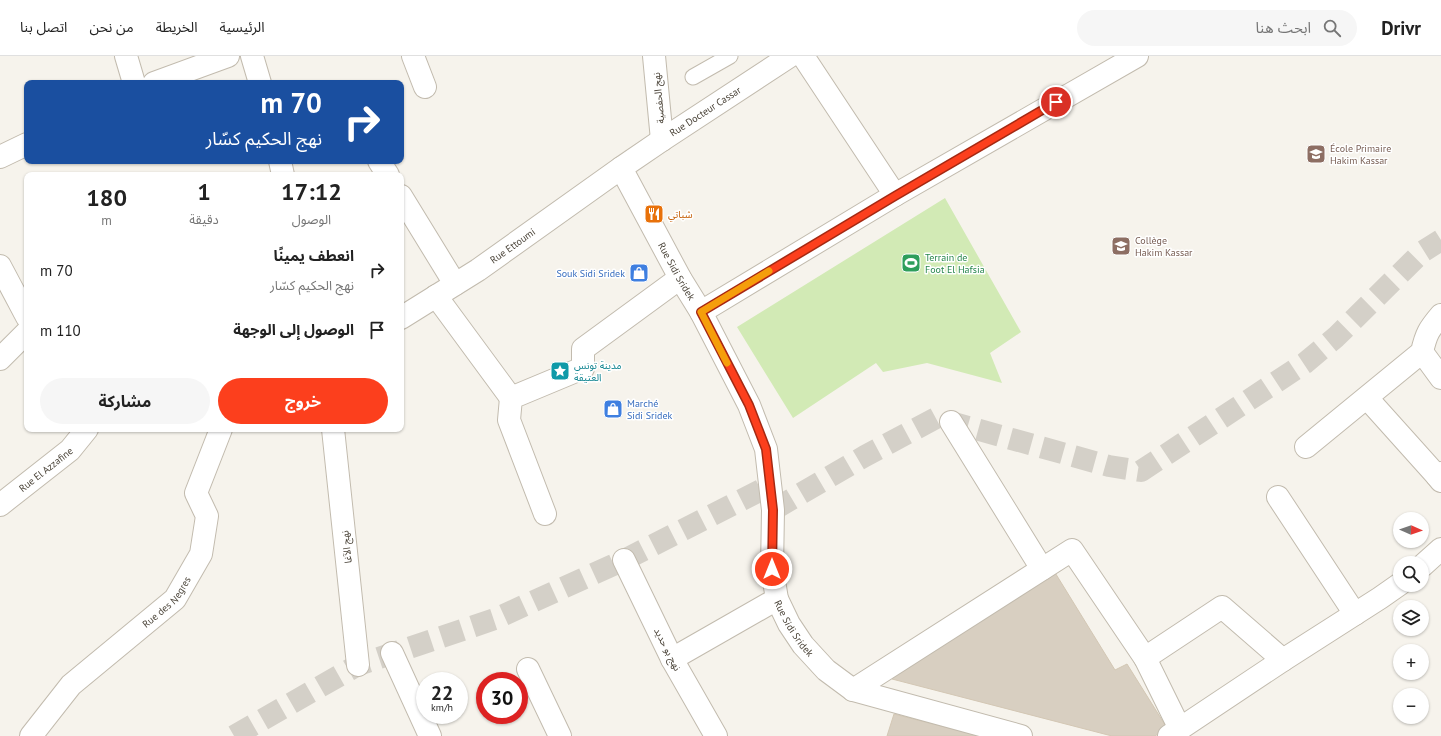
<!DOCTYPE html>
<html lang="ar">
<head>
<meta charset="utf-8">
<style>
	:root { --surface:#fff; --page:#f6f6f6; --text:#222; --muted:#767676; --line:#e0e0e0; --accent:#fc3f1d }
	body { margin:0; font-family:"PT Sans","Noto Sans Arabic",sans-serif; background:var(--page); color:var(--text); direction:rtl; height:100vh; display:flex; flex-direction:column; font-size:15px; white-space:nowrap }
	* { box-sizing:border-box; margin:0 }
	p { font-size:13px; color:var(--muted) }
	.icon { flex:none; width:22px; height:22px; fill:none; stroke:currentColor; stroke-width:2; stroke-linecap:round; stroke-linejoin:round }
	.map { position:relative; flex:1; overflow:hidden; direction:ltr }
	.panel { position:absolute; left:24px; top:116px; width:380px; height:260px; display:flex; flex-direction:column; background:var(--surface); border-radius:8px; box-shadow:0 1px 3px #0004; direction:rtl }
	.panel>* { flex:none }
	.banner { position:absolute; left:24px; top:24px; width:380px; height:84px; border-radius:8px; box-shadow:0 1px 3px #0004; direction:rtl; background:#1a4fa0; color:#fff; overflow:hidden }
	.needle { width:26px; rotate:92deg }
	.controls { position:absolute; left:1393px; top:456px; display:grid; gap:8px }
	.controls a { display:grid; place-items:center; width:36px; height:36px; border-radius:50%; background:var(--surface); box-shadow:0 1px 3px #0004; font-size:20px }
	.speed { position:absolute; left:416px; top:616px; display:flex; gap:8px; font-size:20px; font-weight:700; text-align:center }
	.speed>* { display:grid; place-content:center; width:52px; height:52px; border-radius:50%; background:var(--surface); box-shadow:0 1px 3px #0004; line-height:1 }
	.speed small { font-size:10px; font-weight:400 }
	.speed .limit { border:6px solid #d22; background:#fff; color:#111 }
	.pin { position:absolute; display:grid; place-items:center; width:34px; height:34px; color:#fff; margin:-17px; border:2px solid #fff; border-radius:50%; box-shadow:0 1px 4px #0007 }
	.me { position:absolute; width:44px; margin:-22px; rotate:0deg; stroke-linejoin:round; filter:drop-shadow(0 0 3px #0008) }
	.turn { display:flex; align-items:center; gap:14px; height:84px; padding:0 16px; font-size:18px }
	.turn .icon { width:52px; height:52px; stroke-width:2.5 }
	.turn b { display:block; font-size:28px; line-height:34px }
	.eta { display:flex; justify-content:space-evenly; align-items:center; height:68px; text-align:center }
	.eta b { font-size:24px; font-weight:700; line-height:28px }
	.primary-button { display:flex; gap:8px; margin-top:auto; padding:8px 16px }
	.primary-button a { flex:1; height:46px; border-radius:24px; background:var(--accent); color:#fff; font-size:16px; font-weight:700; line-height:46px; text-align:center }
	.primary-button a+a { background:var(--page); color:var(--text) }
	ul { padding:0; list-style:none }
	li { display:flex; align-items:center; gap:12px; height:60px; padding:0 16px }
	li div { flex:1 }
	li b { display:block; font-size:15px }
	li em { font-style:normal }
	header { display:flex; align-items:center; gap:24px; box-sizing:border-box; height:56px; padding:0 20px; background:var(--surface); border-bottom:1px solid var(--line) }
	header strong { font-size:19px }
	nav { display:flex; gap:22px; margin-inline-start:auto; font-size:14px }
	.search { width:280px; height:36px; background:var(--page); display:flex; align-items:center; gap:10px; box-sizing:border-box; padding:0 14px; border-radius:22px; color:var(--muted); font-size:15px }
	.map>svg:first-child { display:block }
	.green { fill:#d2eab5 }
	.building { fill:#d8cfc1; stroke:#d3c7b4 }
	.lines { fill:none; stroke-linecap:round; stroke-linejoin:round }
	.pedestrian-tunnel { stroke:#d4d0c8; stroke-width:22; stroke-dasharray:22 11; stroke-linecap:butt }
	.service-casing { stroke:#c2bbae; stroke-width:17 }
	.pedestrian-casing { stroke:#c2bbae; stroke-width:24 }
	.minor-casing { stroke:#c2bbae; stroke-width:24 }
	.service { stroke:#fff; stroke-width:15 }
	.pedestrian { stroke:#fff; stroke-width:22 }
	.minor { stroke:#fff; stroke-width:22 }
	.route-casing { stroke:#a42913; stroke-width:10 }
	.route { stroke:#fc3f1d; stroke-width:7 }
	.slow { stroke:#f59e0b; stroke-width:7 }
	.labels { text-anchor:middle; stroke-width:3; stroke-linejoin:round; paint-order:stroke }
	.street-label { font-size:10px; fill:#4b4439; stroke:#fff }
	.education-label { font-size:10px; fill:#785e54; stroke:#fff; text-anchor:start }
	.food-label { font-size:10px; fill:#c56008; stroke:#fff; text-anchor:start }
	.leisure-label { font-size:10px; fill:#27864d; stroke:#fff; text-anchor:start }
	.shop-label { font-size:10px; fill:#366cbe; stroke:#fff; text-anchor:end }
	.culture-label { font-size:10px; fill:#0d838f; stroke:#fff; text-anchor:start }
</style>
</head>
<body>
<header>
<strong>Drivr</strong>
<div class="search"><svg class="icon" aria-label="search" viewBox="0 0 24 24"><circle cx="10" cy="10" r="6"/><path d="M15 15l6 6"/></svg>ابحث هنا</div>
<nav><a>الرئيسية</a><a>الخريطة</a><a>من نحن</a><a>اتصل بنا</a></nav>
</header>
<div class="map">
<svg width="1441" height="680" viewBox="0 0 1441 680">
	<rect width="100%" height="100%" fill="#f6f3ec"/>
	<polygon class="green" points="945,142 1021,276 990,297 1002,327 927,307 883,316 876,307 793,362 737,271"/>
	<g class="building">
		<polygon points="1054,515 1115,614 1127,608 1167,672 1155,680 1112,680 892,623 898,610"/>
		<polygon points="894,658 980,680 887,680"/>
	</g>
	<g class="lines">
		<g class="pedestrian-tunnel">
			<polyline points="773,454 865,400 936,362 1109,410 1141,415 1305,307 1336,281 1422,196 1441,184"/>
			<polyline points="234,680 358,609 495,563 624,504 771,429"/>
		</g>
		<defs>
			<polyline id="service" points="693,21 730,0"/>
			<g id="pedestrian">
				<polyline points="126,0 134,27"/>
				<polyline points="252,0 260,27"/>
				<polyline points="413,0 425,31"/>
				<polyline points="154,27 228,0"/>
				<polyline points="0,101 27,88"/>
				<polyline points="280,105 283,119"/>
				<polyline points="379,105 388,119"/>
				<polyline points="401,140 455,228"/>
				<polyline points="0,210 27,261"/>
				<polyline points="436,240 511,342"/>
				<path id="s1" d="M401 262 478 214 621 112"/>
				<polyline points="0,303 27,276"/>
				<polyline points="1367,342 1437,420"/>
				<polyline points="951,366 1042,513"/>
				<polyline points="333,373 358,609"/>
				<polyline points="1278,441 1355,558"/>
				<path id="s2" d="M0 449 70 394 87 373"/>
				<polyline points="545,458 509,364 511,342 583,312 583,293 680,222"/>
				<polyline points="624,504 672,603 716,680"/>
				<polyline points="392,597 430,680"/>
				<polyline points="1145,602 1222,551 1283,604"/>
				<polyline points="672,603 777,543"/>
				<polyline points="528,613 560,680"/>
				<polyline points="853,634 1072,494 1145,602 1180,673"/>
				<path id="s3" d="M31 680 71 629 175 543 201 498 207 460 196 437 221 373"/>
			</g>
			<g id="minor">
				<polyline points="654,0 662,84"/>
				<path id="s4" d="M790 0 662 84 621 112 680 222 701 256 749 349 766 393 773 454 772 513 777 543 789 568 803 589 826 614 853 634 1021 680"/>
				<polyline points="803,0 895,139"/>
				<polyline points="701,256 895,139 1137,0"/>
				<polyline points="1422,296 1441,322"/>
				<path d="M1306 391 1422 296C1426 278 1429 273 1441 259"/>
				<polyline points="1441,417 1437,420 1441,425"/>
				<polyline points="1422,510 1441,493"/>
				<polyline points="1169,680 1283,604 1380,542 1400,528"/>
			</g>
		</defs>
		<use href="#service" class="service-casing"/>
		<use href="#pedestrian" class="pedestrian-casing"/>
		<use href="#minor" class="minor-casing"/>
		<use href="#service" class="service"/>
		<use href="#pedestrian" class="pedestrian"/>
		<use href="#minor" class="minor"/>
	</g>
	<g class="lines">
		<defs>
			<polyline id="route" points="772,513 773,454 766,393 749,349 701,256 895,140 1056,46"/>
		</defs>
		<use href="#route" class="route-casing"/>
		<use href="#route" class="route"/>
		<polyline class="slow" points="727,307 701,256 769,215"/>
	</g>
	<defs>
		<symbol id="school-square" viewBox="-11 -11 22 22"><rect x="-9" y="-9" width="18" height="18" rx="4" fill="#8d6e63" stroke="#fff"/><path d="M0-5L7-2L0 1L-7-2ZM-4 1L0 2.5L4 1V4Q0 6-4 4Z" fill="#fff"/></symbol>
		<symbol id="restaurant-square" viewBox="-11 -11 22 22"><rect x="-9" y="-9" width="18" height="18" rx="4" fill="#e8710a" stroke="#fff"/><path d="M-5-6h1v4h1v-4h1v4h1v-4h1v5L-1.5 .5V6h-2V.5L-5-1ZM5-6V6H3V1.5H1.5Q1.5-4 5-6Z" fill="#fff"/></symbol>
		<symbol id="stadium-square" viewBox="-11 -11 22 22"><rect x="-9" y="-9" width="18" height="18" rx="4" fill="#2e9e5b" stroke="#fff"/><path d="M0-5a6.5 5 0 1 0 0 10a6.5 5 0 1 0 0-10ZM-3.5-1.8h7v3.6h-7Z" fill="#fff"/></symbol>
		<symbol id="shop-square" viewBox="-11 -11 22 22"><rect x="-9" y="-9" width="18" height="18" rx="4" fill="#3f7fe0" stroke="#fff"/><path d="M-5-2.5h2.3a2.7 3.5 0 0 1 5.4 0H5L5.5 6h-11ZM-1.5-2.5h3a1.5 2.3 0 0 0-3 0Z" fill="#fff"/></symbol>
		<symbol id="sight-square" viewBox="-11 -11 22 22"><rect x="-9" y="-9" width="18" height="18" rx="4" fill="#0f9aa8" stroke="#fff"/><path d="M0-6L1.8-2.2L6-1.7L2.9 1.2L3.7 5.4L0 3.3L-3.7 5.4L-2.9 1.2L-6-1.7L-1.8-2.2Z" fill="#fff"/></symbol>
	</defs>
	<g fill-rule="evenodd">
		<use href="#school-square" x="1305" y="87" width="22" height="22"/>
		<use href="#restaurant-square" x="643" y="147" width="22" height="22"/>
		<use href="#school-square" x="1110" y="179" width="22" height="22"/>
		<use href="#stadium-square" x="900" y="196" width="22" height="22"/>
		<use href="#shop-square" x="628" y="206" width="22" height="22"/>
		<use href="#sight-square" x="549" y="304" width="22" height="22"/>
		<use href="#shop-square" x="602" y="342" width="22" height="22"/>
	</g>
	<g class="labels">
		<g class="street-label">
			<text transform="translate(658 42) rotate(-95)" y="4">نهج الحفصية</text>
			<text transform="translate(705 55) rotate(-33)" y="4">Rue Docteur Cassar</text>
			<text dy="4" stroke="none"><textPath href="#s1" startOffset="133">Rue Ettoumi</textPath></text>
			<text dy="4" stroke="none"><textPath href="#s4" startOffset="320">Rue Sidi Sridek</textPath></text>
			<text dy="4" stroke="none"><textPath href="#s2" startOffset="58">Rue El Azzafine</textPath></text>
			<text transform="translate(346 491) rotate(-96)" y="4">نهج الآغا</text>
			<text dy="4" stroke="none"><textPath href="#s3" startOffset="192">Rue des Negres</textPath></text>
			<text dy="4" stroke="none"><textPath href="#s4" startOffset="704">Rue Sidi Sridek</textPath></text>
			<text transform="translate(668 593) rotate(63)" y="4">نهج بو حديد</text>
		</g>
		<g class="education-label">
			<text x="1330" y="96">École Primaire<tspan x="1330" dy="12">Hakim Kassar</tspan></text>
			<text x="1135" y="188">Collège<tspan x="1135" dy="12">Hakim Kassar</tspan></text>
		</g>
		<g class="food-label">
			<text x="668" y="162">شباتي</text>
		</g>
		<g class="leisure-label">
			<text x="925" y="205">Terrain de<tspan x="925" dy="12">Foot El Hafsia</tspan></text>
		</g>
		<g class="shop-label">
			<text x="625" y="221">Souk Sidi Sridek</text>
			<text x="627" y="351" text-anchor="start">Marché<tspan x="627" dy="12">Sidi Sridek</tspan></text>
		</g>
		<g class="culture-label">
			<text x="574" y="313">مدينة تونس<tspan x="574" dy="12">العتيقة</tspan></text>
		</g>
	</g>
</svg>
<div class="controls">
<a><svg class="needle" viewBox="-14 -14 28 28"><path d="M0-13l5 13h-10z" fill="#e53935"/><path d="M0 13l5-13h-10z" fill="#767676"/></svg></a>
<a><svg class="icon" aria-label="search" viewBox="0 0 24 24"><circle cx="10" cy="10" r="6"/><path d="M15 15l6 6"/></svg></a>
<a><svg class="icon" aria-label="layers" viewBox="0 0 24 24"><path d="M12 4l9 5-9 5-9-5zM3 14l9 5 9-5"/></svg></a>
<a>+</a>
<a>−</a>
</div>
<div class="speed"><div>22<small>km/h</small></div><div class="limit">30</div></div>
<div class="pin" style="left:1056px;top:46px;background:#d93025"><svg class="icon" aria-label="arrive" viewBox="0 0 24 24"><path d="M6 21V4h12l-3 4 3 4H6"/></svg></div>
<svg class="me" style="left:772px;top:513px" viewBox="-20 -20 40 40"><circle r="17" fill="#fc3f1d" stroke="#fff" stroke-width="3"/><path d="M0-11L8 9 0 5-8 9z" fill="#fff"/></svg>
<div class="banner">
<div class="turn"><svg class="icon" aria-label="right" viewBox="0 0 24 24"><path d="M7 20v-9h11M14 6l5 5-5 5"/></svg><div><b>70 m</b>نهج الحكيم كسّار</div></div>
</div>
<section class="panel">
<div class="eta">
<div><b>17:12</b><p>الوصول</p></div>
<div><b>1</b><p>دقيقة</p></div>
<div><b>180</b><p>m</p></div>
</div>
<ul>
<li><svg class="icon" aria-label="right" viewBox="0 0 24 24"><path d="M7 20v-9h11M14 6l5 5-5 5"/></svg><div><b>انعطف يمينًا</b><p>نهج الحكيم كسّار</p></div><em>70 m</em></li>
<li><svg class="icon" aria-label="arrive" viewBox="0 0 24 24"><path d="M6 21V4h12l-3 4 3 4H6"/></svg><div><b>الوصول إلى الوجهة</b></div><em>110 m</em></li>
</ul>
<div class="primary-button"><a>خروج</a><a>مشاركة</a></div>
</section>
</div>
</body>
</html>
